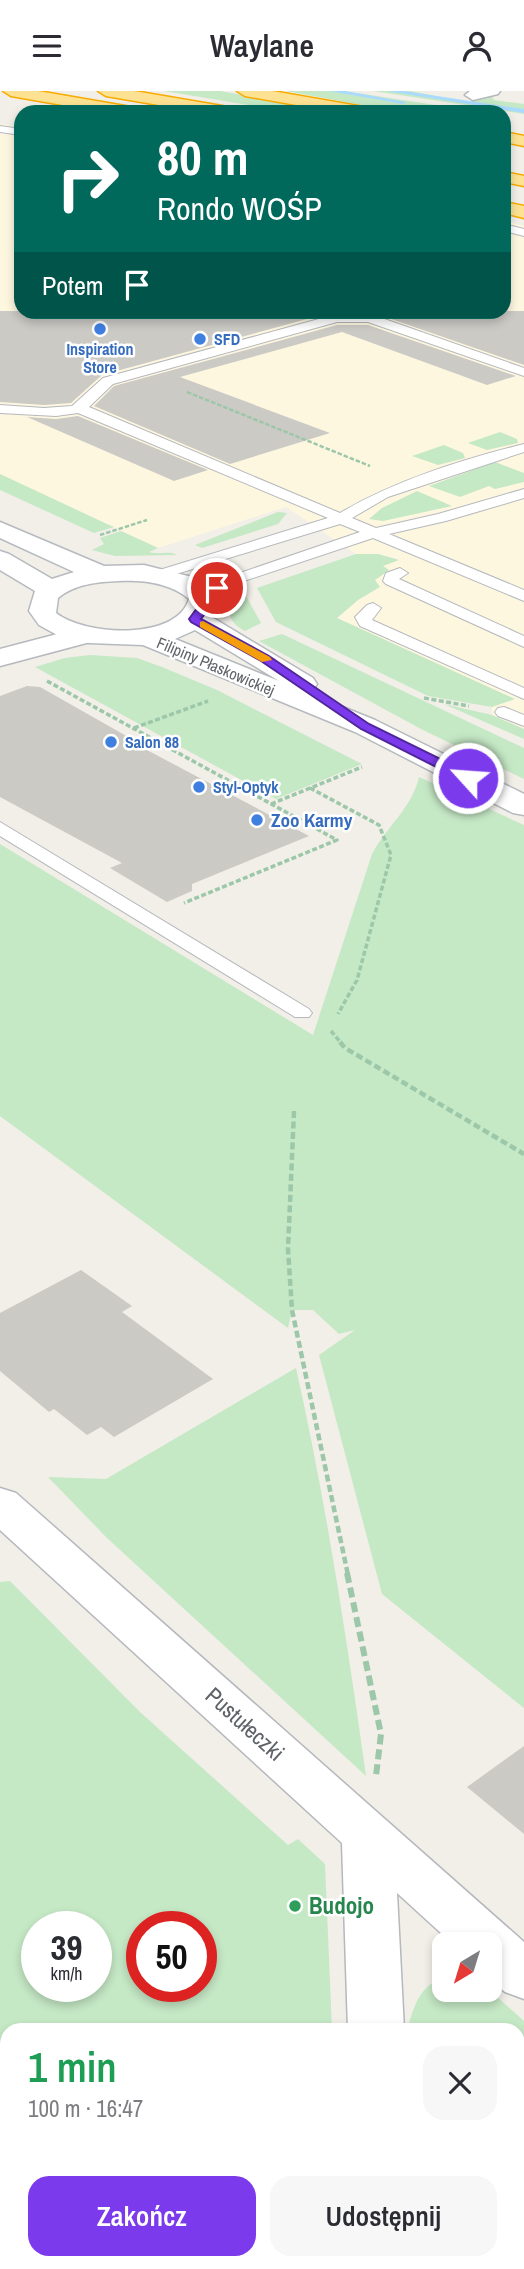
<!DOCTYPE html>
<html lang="pl">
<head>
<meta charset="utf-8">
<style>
	:root { --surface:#fff; --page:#f7f7f7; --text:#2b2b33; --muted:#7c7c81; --accent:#7c3aed }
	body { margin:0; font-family:"Archivo Narrow",sans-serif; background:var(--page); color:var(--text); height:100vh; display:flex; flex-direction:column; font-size:26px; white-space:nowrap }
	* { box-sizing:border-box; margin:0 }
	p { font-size:23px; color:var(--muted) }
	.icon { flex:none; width:38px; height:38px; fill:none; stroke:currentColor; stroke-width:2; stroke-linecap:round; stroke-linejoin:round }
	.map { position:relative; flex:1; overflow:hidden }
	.panel { position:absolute; left:0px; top:1932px; width:525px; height:247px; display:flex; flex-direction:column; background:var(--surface); border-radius:21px 21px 0 0; box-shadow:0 4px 10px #0003 }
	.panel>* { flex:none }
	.banner { position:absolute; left:14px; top:14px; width:497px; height:214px; border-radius:21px; box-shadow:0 4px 10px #0003; background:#00695c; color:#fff; overflow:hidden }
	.needle { width:46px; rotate:218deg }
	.buttons { position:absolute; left:432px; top:1841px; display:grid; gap:14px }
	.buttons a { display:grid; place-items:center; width:70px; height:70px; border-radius:14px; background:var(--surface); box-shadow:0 4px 10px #0003; font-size:35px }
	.speed { position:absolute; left:21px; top:1820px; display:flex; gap:14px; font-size:35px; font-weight:700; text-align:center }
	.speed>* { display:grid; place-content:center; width:91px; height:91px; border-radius:50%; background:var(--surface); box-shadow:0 4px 10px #0003; line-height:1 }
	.speed small { font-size:18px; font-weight:400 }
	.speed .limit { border:10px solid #d22; background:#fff; color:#111 }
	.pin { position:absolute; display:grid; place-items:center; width:60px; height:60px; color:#fff; margin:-30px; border:4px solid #fff; border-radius:50%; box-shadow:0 2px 7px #0007 }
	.me { position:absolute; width:77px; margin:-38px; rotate:296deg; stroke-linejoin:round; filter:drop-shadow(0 0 5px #0008) }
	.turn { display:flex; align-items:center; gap:24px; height:147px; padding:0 28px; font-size:32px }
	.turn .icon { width:91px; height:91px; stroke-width:2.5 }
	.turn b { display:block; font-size:49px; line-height:60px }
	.then { display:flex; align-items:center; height:66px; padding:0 28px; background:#0003; gap:14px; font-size:26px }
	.round { display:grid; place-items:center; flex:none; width:74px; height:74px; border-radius:21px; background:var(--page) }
	.head { display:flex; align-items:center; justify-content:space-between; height:119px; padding:0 28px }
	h1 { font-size:42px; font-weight:600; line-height:52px; color:#1e9e55 }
	.primary-button { display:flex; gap:14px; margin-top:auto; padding:14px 28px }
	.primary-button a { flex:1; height:80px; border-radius:21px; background:var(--accent); color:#fff; font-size:28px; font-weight:600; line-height:80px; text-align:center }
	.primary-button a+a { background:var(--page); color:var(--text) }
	header { display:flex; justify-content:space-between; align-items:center; height:91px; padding:0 28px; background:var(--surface); font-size:32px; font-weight:600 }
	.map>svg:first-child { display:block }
	.commercial { fill:#fef7e0 }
	.green { fill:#c5e8c5; fill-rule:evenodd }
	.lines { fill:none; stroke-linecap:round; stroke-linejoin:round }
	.stream { fill:#aadaff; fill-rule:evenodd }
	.building { fill:#cccac5 }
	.service-casing { stroke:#b5b8bc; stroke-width:2 }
	.minor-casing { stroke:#b5b8bc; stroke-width:3 }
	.tertiary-casing { stroke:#b5b8bc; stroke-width:3 }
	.secondary-casing { stroke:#b6babf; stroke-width:3 }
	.motorway-casing { stroke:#f9ab00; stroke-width:3 }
	.path-far3 { stroke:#9cc7a9; stroke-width:2.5; stroke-dasharray:4.5 2; stroke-linecap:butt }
	.path-far2 { stroke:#9cc7a9; stroke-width:3.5; stroke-dasharray:5 2.5; stroke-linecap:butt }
	.path-far1 { stroke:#9cc7a9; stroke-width:4.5; stroke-dasharray:7 3.5; stroke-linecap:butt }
	.path { stroke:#9cc7a9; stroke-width:6; stroke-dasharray:10 5; stroke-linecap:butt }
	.service { fill:#fff; fill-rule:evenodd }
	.minor { fill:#fff; fill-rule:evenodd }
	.tertiary { fill:#fff; fill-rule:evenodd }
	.secondary { fill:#fff; fill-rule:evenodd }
	.motorway { fill:#fde293; fill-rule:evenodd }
	.route { fill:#7c3aed; stroke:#51269a; stroke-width:2 }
	.slow { fill:#f59e0b }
	.shop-dot { fill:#3f7fe0; stroke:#fff; stroke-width:2.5 }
	.leisure-dot { fill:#2e9e5b; stroke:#fff; stroke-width:2.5 }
	.labels { text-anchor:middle; stroke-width:5; stroke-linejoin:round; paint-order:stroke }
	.far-shop-label { font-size:16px; font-weight:bold; fill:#366cbe; stroke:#fff; text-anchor:start }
	.far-street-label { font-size:16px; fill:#5f6368; stroke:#fff }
	.shop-label { font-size:19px; font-weight:bold; fill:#366cbe; stroke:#fff; text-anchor:start }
	.near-street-label { font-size:23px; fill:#5f6368; stroke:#fff }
	.near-leisure-label { font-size:23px; font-weight:bold; fill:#27864d; stroke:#fff; text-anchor:start }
</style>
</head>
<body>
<header><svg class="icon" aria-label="menu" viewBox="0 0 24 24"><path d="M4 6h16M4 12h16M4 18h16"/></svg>Waylane<svg class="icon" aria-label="person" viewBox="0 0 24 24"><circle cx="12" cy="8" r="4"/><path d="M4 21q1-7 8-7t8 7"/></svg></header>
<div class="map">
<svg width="524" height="2178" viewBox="0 0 524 2178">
	<rect width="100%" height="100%" fill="#f1efe8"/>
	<polygon class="commercial" points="0,33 21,36 21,220 504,220 504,129 524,135 524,638 492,624 492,616 514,608 337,527 358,509 379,496 375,489 387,481 382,475 398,468 378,463 356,463 286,416 158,457 0,383"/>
	<g class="green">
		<polygon points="164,0 220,0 319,18 290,21"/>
		<polygon points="286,0 344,0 481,21 399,21"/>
		<polygon points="373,0 410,0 468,11 492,5 494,9 524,13 524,23"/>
		<polygon points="500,341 517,348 518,352 487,359 468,352"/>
		<polygon points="444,354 463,362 465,367 438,374 412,365"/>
		<polygon points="495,371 524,382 524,391 495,398 489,395 460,406 429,395"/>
		<polygon points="0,383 107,433 114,436 94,442 0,399"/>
		<polygon points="417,400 452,415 383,430 369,428 382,417"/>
		<polygon points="278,421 287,422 278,433 202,457 195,454"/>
		<path d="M121 440 158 457 149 461C158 464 170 459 177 464L115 465 92 459 104 453 100 447Z"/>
		<polygon points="356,463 378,463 399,469 383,475 389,479 375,489 380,496 358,509 337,527 515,608 492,616 428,605 276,531 257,497"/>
		<path d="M242 498 261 532 245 540C226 532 222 508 242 498Z"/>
		<polygon points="282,543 524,657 524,688 421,638 259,550"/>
		<polygon points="90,564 137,567 162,576 217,599 362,673 276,708 35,576 65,567"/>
		<polygon points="444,613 492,624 524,638 524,648"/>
		<path d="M419 686 524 734V1617L382 1503 319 1264 355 1239 339 1243 313 1219H292L288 1237 0 1025V753L313 944 372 763C387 735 412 717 419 686Z"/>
		<path d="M296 1277C326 1411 347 1549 366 1685L107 1447 48 1386 106 1388Z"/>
		<path d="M10 1490 140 1621 288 1754 298 1748 325 1773 332 1939H7V2172H342V2178H0V1491ZM37 1836H96V1895H37ZM142 1836H201V1895H142Z"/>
		<path d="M444 1887V1899H489L524 1930V2178H408V2172H518V1939H407C414 1916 419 1894 444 1887Z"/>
	</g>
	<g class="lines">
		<g class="stream">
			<polygon points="329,0 345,0 406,11 403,13"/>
			<polygon points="387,0 403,0 524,18 524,22"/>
		</g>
	</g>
	<g class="building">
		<polygon points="0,220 336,220 102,284 71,312 44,314 0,311"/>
		<polygon points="342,220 524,220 524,274 374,222"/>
		<polygon points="337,234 368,234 516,285 487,294 342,241 180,286 330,342 230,373 94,315 114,295"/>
		<polygon points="78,325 208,379 174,390 27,326 56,328"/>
		<polygon points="27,595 40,596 130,647 130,650 309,745 192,793 192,800 167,811 110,777 122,772 0,706 0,605"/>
		<polygon points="81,1179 132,1215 122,1221 213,1288 114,1346 101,1336 87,1344 54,1318 49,1321 0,1280 0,1222"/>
		<polygon points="524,1655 524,1743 467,1696"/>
	</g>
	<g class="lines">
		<defs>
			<g id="service">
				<polygon points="0,35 21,38 21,44 0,41"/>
				<polygon points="504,133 524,138 524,145 504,140"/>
				<path d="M337 223 373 224 524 277V285L368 231H337L113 293 89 316 340 422C396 389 461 369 524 353V361L388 406 352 427 376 437 438 423 524 398V407L446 430 389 443 524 499V510L373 447 238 492 209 509H197L195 506 197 503 228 486 360 441 340 433 163 487H153L150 484 153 481 328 427 78 322 56 325 0 322V314L44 317 72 315 103 287Z"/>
				<polygon points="400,477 408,482 399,488 524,545 524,556 386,493 383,490 386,482"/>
				<polygon points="373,512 381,517 372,529 524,597 524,608 360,535 355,526 367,514"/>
				<polygon points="504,616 524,624 524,635 498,625 495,621 498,617"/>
				<polygon points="0,731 309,918 312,922 309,926 295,926 0,745"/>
			</g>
			<g id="minor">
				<polygon points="470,0 500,0 498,3 473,9 465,4"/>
				<polygon points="0,1397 16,1402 524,1851 524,1908 505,1901 490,1888 490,1853 453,1853 397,1802 404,1939 348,1939 342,1752 0,1439"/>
				<polygon points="356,2172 416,2172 418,2178 356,2178"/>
			</g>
			<polygon id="tertiary" points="84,536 94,538 98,544 94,550 0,575 0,558"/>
			<path id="secondary" d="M0 431 104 475 144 474 196 487 216 506 210 525 313 587 317 593 313 599 306 601 375 629 524 703V724L513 722 355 641 143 554 89 552 59 545 39 534 29 520 35 500 0 479V460L9 463 52 488 74 481 0 447ZM119 490C144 489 170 492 189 508 177 550 85 545 56 522L58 507C75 493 97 491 119 490ZM195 539 279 590 175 548Z"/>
			<g id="motorway">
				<polygon points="3,0 38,0 131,16 139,21 103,21 11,5"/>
				<polygon points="98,0 134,0 228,16 236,21 200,21 106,5"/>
				<polygon points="237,0 272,0 364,16 372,21 336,21 245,5"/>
				<polygon points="504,41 524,45 524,55 504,51"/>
				<polygon points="504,81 524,85 524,95 504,91"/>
				<polygon points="504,111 524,115 524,127 504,122"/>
			</g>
		</defs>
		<use href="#service" class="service-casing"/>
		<use href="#minor" class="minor-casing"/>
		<use href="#tertiary" class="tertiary-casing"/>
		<use href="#secondary" class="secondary-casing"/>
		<use href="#motorway" class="motorway-casing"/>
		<g class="path-far3">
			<polyline points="187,301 370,375"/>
			<polyline points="100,444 147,429"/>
		</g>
		<g class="path-far2">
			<polyline points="47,590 337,749 184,812"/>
			<polyline points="424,607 469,615"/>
			<polyline points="134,637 208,610"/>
			<polyline points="310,697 379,734 391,764 357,889 338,923"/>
			<polyline points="271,713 362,676"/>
			<polyline points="331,940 342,953"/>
		</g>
		<g class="path-far1">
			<polyline points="340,951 345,957 524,1063"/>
			<polyline points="294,1020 288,1158 292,1219 348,1484"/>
		</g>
		<polyline class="path" points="347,1482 381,1643 376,1685"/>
		<use href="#service" class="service"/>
		<use href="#minor" class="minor"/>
		<use href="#tertiary" class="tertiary"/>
		<use href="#secondary" class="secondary"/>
		<use href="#motorway" class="motorway"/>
	</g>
	<polygon class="route" points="214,494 223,497 208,508 209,518 201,528 269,565 369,633 473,684 473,690 464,690 361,638 261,570 191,531 189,528 197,517 197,506"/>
	<polygon class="slow" points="203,530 270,566 272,569 262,571 200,536 200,531"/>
	<g class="shop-dot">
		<circle cx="100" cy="238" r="7"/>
		<circle cx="200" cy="248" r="7"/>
		<circle cx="111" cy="651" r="7"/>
		<circle cx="199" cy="696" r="7"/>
		<circle cx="257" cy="729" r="7"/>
	</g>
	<circle class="leisure-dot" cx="295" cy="1815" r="7"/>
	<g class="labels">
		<g class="far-shop-label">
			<text x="214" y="254">SFD</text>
			<text x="100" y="264" text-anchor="middle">Inspiration<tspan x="100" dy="18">Store</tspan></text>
			<text x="125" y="657">Salon 88</text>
			<text x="213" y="702">Styl-Optyk</text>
		</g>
		<g class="far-street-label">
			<text transform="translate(216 575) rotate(23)" y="6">Filipiny Płaskowickiej</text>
		</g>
		<g class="shop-label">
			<text x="271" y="736">Zoo Karmy</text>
		</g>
		<g class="near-street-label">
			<text transform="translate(245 1633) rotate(42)" y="8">Pustułeczki</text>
		</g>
		<g class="near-leisure-label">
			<text x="309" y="1823">Budojo</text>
		</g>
	</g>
</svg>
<div class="buttons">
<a><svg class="needle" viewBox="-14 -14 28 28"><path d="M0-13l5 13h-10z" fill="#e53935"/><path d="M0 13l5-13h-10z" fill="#7c7c81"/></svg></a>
</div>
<div class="speed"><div>39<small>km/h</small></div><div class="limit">50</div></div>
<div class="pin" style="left:217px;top:497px;background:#d93025"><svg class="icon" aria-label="arrive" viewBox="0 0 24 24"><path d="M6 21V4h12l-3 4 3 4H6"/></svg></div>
<svg class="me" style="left:468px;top:687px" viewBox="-20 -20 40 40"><circle r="17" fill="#7c3aed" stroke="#fff" stroke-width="3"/><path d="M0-11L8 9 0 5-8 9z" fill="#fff"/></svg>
<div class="banner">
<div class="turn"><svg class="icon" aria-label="right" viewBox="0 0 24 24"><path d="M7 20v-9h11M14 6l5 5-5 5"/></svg><div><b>80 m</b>Rondo WOŚP</div></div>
<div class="then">Potem<svg class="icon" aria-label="arrive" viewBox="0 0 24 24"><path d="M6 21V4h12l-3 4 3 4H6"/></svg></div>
</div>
<section class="panel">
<div class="head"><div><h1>1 min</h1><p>100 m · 16:47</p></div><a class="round"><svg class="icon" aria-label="close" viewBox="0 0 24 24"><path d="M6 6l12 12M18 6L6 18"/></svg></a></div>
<div class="primary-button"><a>Zakończ</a><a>Udostępnij</a></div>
</section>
</div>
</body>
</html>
